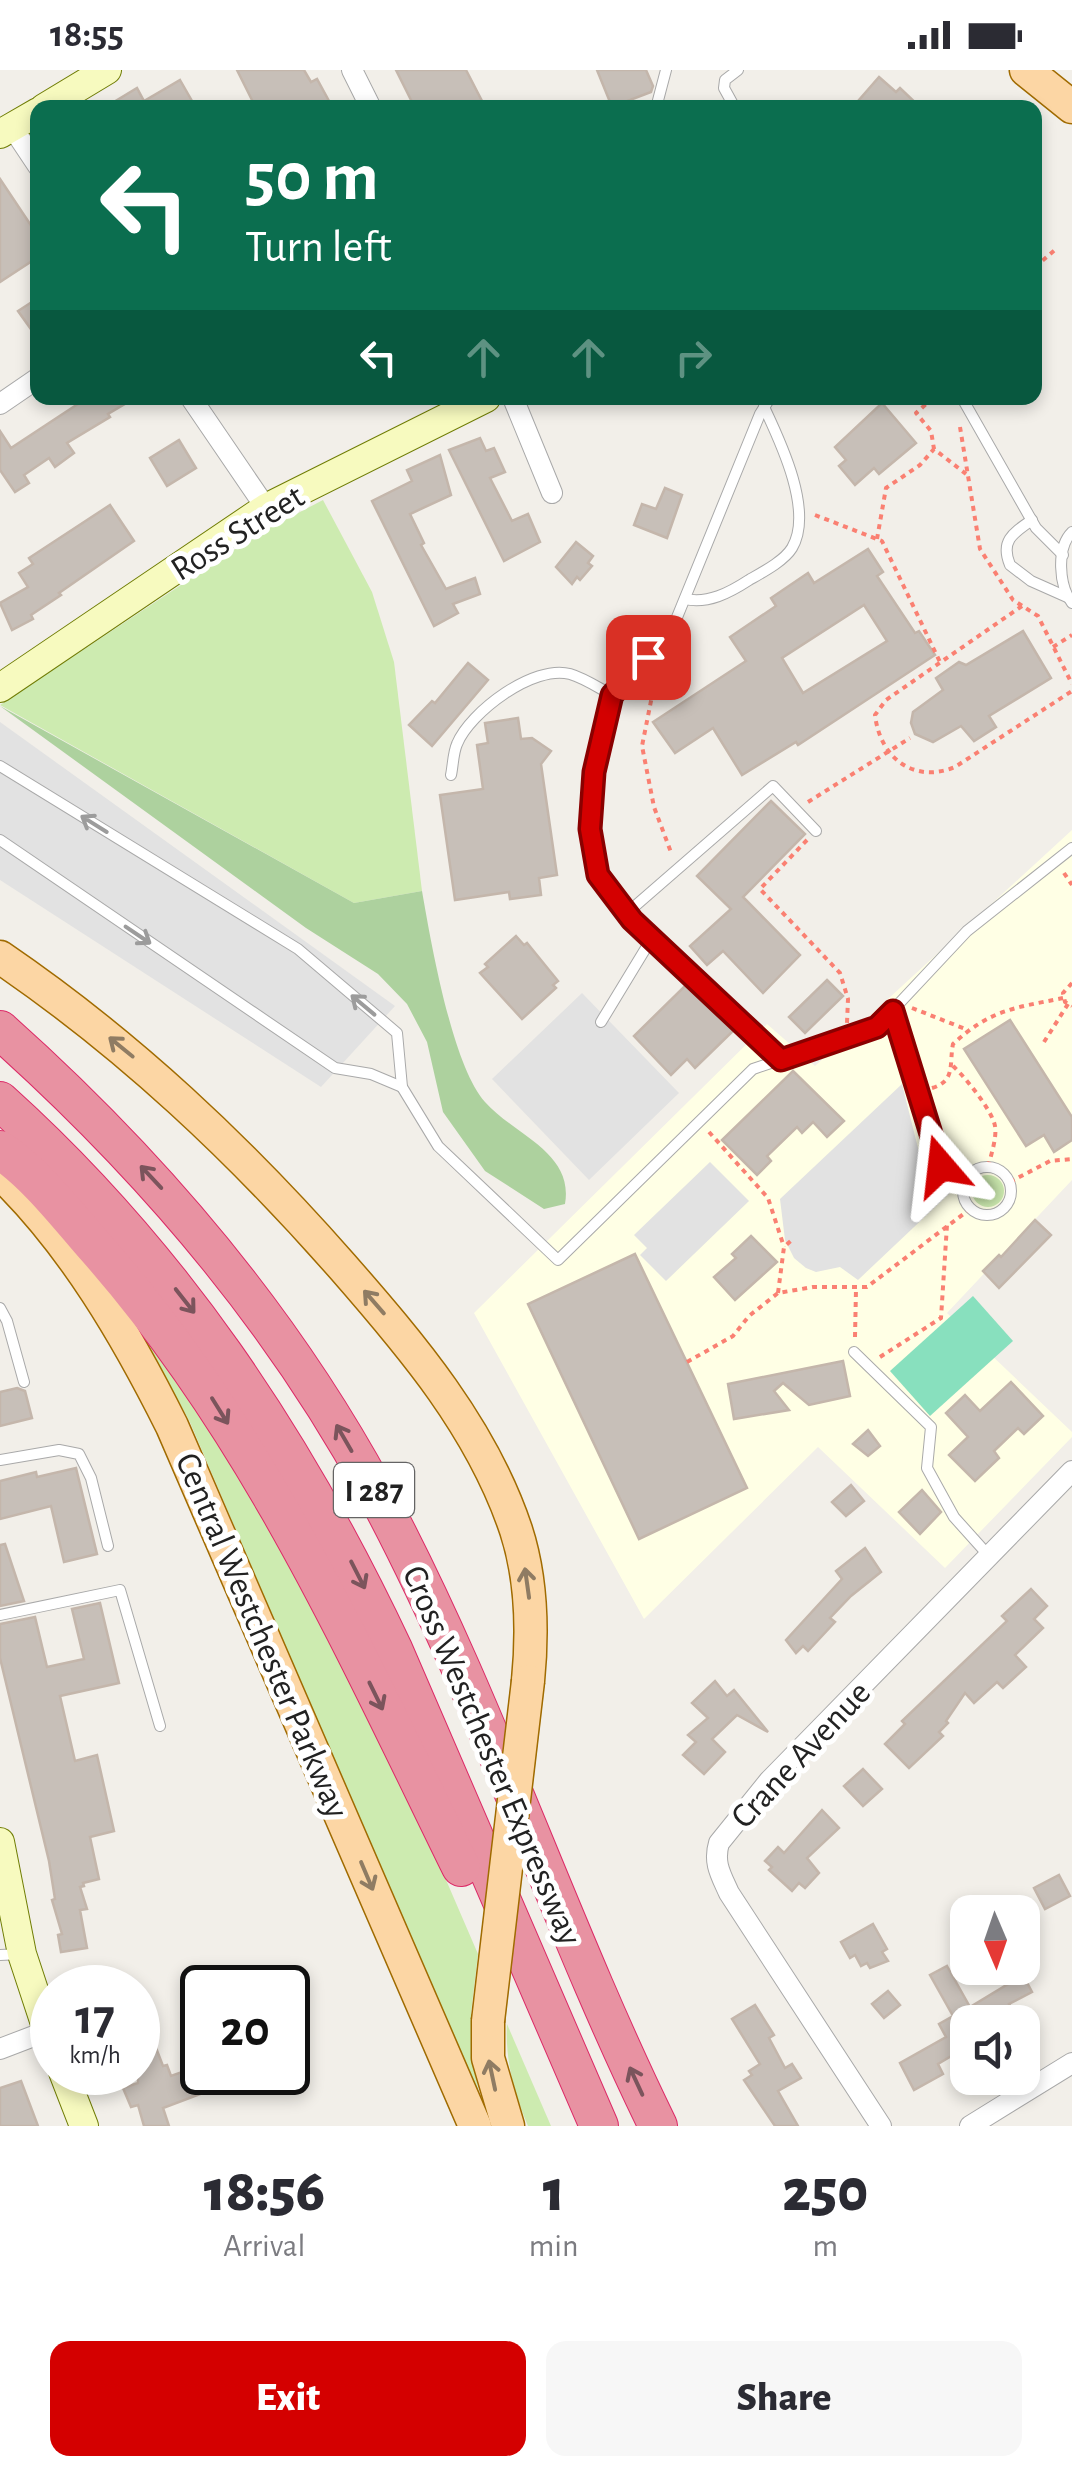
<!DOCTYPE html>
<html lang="en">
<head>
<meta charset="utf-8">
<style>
	:root { --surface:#fff; --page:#f7f7f7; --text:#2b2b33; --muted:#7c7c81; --accent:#d40000 }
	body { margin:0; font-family:"Alegreya Sans",sans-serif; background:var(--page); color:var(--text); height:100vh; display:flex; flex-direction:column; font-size:38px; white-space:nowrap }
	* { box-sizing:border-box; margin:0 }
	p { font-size:32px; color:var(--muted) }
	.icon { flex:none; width:55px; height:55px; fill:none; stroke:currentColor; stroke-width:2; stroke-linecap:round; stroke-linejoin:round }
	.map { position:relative; height:2056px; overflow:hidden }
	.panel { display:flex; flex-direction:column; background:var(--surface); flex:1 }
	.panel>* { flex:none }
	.banner { position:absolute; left:30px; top:30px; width:1012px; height:305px; border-radius:20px; box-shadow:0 5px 15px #0003; background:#0b6e4f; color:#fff; overflow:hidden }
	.needle { width:65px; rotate:178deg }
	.fabs { position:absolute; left:950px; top:1825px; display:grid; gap:20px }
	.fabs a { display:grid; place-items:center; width:90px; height:90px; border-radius:20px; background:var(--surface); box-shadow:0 5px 15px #0003; font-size:50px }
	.speed { position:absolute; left:30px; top:1895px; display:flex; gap:20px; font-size:50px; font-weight:700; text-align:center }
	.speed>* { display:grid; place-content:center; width:130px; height:130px; border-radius:50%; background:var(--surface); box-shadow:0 5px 15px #0003; line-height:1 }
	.speed small { font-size:25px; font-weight:400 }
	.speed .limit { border:5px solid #111; border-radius:15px; background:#fff; color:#111 }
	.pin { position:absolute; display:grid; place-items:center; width:85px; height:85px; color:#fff; margin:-42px; border-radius:20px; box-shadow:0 5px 15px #0006 }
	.me { position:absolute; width:110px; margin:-55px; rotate:343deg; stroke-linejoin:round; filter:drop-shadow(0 0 8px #0008) }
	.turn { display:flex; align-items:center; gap:35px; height:210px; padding:0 50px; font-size:45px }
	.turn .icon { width:130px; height:130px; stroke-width:2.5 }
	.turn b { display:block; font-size:70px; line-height:85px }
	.lanes { display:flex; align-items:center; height:95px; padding:0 50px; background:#0003; justify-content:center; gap:50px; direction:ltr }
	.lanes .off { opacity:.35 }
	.eta { display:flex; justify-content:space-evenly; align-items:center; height:170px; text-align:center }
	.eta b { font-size:60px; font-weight:800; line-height:70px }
	.action { display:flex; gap:20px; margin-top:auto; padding:20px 50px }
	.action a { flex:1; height:115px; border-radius:20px; background:var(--accent); color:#fff; font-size:40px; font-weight:800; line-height:115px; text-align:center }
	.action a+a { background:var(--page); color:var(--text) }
	.status { display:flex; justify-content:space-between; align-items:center; height:70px; padding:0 50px; background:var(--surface); direction:ltr }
	.status svg { height:28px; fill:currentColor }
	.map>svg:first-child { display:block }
	.education { fill:#ffffe5 }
	.grass { fill:#cdebb0 }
	.forest { fill:#add19e }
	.pitch { fill:#88e0be }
	.parking { fill:#e2e2e2 }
	.building { fill:#c7bfb8; stroke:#c4b6ab; stroke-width:2.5; fill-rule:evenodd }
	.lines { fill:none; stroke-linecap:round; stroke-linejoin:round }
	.lane-casing { stroke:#a9a9a9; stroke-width:12 }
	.street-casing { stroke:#a9a9a9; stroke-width:22 }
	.secondary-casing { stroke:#707d05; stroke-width:30 }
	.primary-casing { stroke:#a06b00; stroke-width:35 }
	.highway-casing { stroke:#dc2a67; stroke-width:40 }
	.path { stroke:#fa8072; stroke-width:4; stroke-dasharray:5 5; stroke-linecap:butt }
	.lane { stroke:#fff; stroke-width:10 }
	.street { stroke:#fff; stroke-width:20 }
	.secondary { stroke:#f7fabf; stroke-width:28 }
	.primary { stroke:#fcd6a4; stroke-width:32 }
	.highway { stroke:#e892a2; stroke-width:38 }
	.primary-bridge-casing { stroke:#a06b00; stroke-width:35; stroke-linecap:butt }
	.primary-bridge { stroke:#fcd6a4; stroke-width:32 }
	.oneway { stroke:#9c9c9c }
	.oneway2 { stroke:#8f7c63 }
	.oneway3 { stroke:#7b545c }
	.route-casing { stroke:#8a0000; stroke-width:25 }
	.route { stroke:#d40000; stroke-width:18 }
	.labels { text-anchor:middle; stroke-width:10; stroke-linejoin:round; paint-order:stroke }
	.shield { fill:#fff; stroke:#646464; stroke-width:2.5 }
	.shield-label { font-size:32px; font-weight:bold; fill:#222 }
	.street-label { font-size:35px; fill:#222; stroke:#fff }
</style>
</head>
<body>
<div class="status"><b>18:55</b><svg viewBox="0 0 49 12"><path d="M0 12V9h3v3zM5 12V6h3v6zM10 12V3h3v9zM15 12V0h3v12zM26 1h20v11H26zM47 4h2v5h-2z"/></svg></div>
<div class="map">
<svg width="1072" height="2056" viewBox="0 0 1072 2056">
	<rect width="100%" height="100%" fill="#f2efe9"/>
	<polygon class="education" points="1072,760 1072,1110 947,1243 1072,1362 1072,1367 945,1498 818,1377 644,1549 474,1243 767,954 815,996"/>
	<g class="grass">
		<polygon points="323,430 372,522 394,592 422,821 354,833 0,635 258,464"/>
		<circle cx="988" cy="1121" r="16"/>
		<polygon points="120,1228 222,1363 396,1694 478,1884 471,1943 472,1987 481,2034 189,1350"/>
		<path d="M507 1954 551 2056H528C514 2023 505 1990 507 1954Z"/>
	</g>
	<path class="forest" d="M0 636 354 833 422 821C431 872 452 995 485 1032 514 1065 574 1082 565 1134L544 1139 485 1101 443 1042 427 972 407 934 378 904 306 858Z"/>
	<polygon class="pitch" points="973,1226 1013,1271 930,1346 890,1301"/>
	<g class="parking">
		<polygon points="0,652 395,936 321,1017 0,810"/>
		<polygon points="582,923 679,1023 589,1110 492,1009"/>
		<polygon points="902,1014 921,1090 950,1123 858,1210 840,1197 816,1202 806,1198 794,1188 785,1170 780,1129"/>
		<polygon points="710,1092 749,1131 666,1211 640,1185 647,1178 634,1165"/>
	</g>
	<g class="building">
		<polygon points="237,0 304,0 311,12 317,9 329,31 317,38 256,38"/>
		<polygon points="396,0 466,0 482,31 469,38 415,38"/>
		<polygon points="597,0 646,0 653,16 651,22 612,37"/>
		<polygon points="879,7 896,22 900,18 921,38 852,38"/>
		<polygon points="180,10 196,38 104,38 137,18 144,31"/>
		<polygon points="0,109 38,166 38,187 0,212"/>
		<polygon points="38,228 38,269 18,241"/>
		<polygon points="87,328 135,328 108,344 110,347 67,373 74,383 55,397 49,388 24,405 29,413 15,422 0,400 0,361 11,378"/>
		<polygon points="882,333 916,373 879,404 874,398 855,415 839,396 846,390 835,377"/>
		<polygon points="480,368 486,381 494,378 505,402 490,408 512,451 528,444 540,472 504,491 449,380"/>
		<polygon points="179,370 196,398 167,416 150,388"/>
		<polygon points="440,385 451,425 410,444 424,473 421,475 446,519 475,508 480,524 453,534 458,543 434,556 372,431 412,411 407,400"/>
		<polygon points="665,418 682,425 667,468 634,455 642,434 656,439"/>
		<polygon points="110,435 134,471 59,523 61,525 31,545 33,549 12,560 0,533 28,517 19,503 33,494 29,488"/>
		<polygon points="576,472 593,486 588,493 592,496 580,510 577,507 572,514 556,497"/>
		<path d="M868 479 883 502 877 506 915 563 919 561 935 585 798 675 796 672 742 705 713 658 675 683 653 652 746 591 730 567 776 536 771 528 808 503 814 513ZM864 535 887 571 803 623 782 588Z"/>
		<polygon points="1023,561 1051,608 989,646 996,657 974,671 961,656 933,672 915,664 911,653 913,642 943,620 936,608 959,592 966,595"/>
		<polygon points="468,593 488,610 432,676 409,655 432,631 435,633"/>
		<polygon points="518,648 521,669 532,668 551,681 541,694 557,805 539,808 541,825 510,829 509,822 455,830 440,725 483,719 477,675 488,673 485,653"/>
		<polygon points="771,731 805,764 743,827 800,885 763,923 723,881 707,895 690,876 731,839 697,806"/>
		<polygon points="516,866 524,875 527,873 558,911 553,915 556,918 522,949 480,903 488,897 485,894"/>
		<polygon points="827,910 843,926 805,963 789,947"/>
		<polygon points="687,914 734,960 695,998 687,989 671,1005 634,966"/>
		<polygon points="1010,950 1072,1047 1072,1070 1054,1082 1044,1065 1026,1076 964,979"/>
		<polygon points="793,1001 844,1051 827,1067 813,1052 802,1063 797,1057 767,1086 771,1091 757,1105 722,1070"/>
		<polygon points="1035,1150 1051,1165 999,1218 983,1201 999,1185 1001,1187"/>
		<polygon points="751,1166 777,1192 735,1230 714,1207 736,1188 732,1184"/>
		<polygon points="635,1184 747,1418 639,1469 528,1234"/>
		<polygon points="843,1291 850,1326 809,1335 783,1313 774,1321 789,1340 734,1349 728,1314"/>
		<polygon points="1011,1312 1043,1346 1024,1364 1018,1358 994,1381 999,1388 975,1411 949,1385 968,1367 946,1343 965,1325 980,1341"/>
		<polygon points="17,1318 25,1321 32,1348 0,1356 0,1322"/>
		<polygon points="868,1360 880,1376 868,1386 853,1374"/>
		<polygon points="76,1398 97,1484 64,1492 51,1436 0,1449 0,1411 36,1402 37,1407"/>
		<polygon points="851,1415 864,1431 846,1446 832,1432"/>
		<polygon points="922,1420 941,1442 920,1464 899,1442"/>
		<polygon points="5,1474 24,1531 0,1536 0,1475"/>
		<polygon points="865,1478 881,1502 851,1526 830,1548 835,1552 808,1581 803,1576 796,1583 786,1570 842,1509 836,1501"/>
		<polygon points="1031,1519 1047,1536 1034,1549 1043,1558 1015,1585 1026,1597 1003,1618 997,1612 974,1633 965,1623 946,1651 948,1653 939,1662 943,1666 909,1698 885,1674 905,1654 902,1651 1007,1551 1002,1546"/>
		<polygon points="100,1533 119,1613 60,1626 75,1691 97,1685 114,1761 90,1767 99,1809 83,1813 84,1816 80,1817 87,1839 80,1840 87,1878 61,1882 58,1865 62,1864 52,1830 55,1829 49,1791 0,1588 0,1554 35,1547 47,1597 84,1589 72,1539"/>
		<polygon points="715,1611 727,1626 734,1620 768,1662 737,1645 712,1669 725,1682 704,1704 683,1685 696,1672 688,1665 708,1648 692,1633"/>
		<polygon points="863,1699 882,1719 863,1736 844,1716"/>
		<polygon points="822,1740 839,1758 807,1788 819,1803 805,1818 799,1813 792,1821 769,1800 772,1797 765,1791 778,1777 784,1783"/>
		<polygon points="1059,1805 1070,1826 1045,1839 1034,1818"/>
		<polygon points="873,1854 887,1879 882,1882 888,1891 870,1898 867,1893 861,1896 855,1885 850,1888 841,1872"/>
		<polygon points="947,1896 970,1937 1023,1905 1032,1922 1009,1934 1020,1952 968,1952 968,1976 938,1994 943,2004 914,2020 900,1993 946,1967 939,1954 953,1946 930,1905"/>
		<polygon points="888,1921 900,1935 884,1948 872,1934"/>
		<polygon points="138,1931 163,1996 167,1995 171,2006 202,1995 202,2002 238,2002 238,2005 202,2018 203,2023 163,2038 169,2056 144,2056 138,2035 131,2037 123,2018 138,2013"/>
		<polygon points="755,1935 774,1965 769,1968 785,1998 792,1994 801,2008 778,2021 798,2056 775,2056 744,2010 752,2005 749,2001 760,1994 732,1949"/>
		<polygon points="21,2011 38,2056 0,2056 0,2018"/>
	</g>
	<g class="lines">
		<defs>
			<g id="lane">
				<polyline points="656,38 666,0"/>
				<polyline points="735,38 724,18 725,10 738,0"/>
				<polyline points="770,328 760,344 671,562 612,625 593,701 590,759 598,805 632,850 781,990"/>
				<polyline points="962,328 1036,458 1063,485"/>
				<path d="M1032 450C1013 463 1000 471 1010 495L1031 511 1067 527"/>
				<path d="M1072 462C1056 478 1059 516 1072 533"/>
				<path d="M685 529C708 534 729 523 749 510 763 502 784 491 792 478 814 441 780 371 764 337"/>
				<polyline points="0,696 298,879 397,963 402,1017 438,1076 558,1190 753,999 877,957 967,861 1072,778"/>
				<path d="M451 705C453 696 453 683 457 674 470 642 534 594 570 604 584 608 599 618 612 625"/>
				<polyline points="0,770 335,998 371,1004 402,1017"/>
				<polyline points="627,843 773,716 816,761"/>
				<polyline points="893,941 941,1096 965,1110"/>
				<polyline points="601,952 652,868"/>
				<circle cx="987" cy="1121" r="24"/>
				<polyline points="0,1238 7,1251 24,1312"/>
				<polyline points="854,1282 931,1357 927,1398 954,1447 989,1486"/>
				<polyline points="0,1390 59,1380 79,1384 91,1408 108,1476"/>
				<polyline points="0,1545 120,1520 160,1656"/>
				<polyline points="0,1885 21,1884"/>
			</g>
			<g id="street">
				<polyline points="352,0 371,38"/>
				<polyline points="12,57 38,96"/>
				<polyline points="191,328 266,438"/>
				<polyline points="513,328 552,423"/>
				<polyline points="0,334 38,308"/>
				<polyline points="0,1979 47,1961"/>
				<path d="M881 2056 729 1823C721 1805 713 1793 719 1773L769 1711 1072 1401"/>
				<polyline points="970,2056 1072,1993"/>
			</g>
			<g id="secondary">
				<polyline points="44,38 107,0"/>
				<polyline points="0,64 38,42"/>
				<polyline points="0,618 266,438 486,328"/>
				<polyline points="0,1772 22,1884 52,1975"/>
				<polyline points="63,2002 84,2056"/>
			</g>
			<g id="primary">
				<polyline points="1026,0 1072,37"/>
				<path d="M0 887C129 975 239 1079 342 1196 412 1276 482 1358 516 1460 532 1509 533 1560 528 1611"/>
				<path d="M0 1103C73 1173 127 1266 172 1356L475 2056"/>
				<polyline points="488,1951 488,1988 508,2056"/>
			</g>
			<g id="highway">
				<path d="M0 960C149 1093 279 1244 375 1421 485 1625 556 1848 658 2056"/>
				<path d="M0 1031C172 1186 295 1371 393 1579L599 2056"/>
				<path d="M0 1080C36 1104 67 1145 96 1178 257 1360 355 1581 461 1797"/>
			</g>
		</defs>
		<use href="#lane" class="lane-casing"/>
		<use href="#street" class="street-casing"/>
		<use href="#secondary" class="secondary-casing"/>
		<use href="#primary" class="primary-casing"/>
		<use href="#highway" class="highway-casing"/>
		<g class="path">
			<polyline points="1035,197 1056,179"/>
			<polyline points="933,328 916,343 931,361 934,379"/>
			<polyline points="960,357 980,479 1013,530 1038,546 1072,614"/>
			<polyline points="815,445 882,471 940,592"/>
			<polyline points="877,469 886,418 920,395 934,379 966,404"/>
			<path d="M1022 536 886 630 875 645C880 688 914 714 955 697L1072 621"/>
			<polyline points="1053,577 1072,565"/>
			<polyline points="657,601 642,676 654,737 672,785"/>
			<polyline points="808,732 910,668"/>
			<polyline points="807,770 760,819 840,903 848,929 847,953"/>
			<polyline points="1064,803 1072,815"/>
			<polyline points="1072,913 1063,923 1065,932 1072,936"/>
			<polyline points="912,938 968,960"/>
			<polyline points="1044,972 1068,934"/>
			<path d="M953 996C965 1007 992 1040 995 1056 997 1068 991 1085 988 1097"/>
			<path d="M932 1018C956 1011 949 994 953 974 991 939 1015 938 1063 928"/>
			<polyline points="709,1062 768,1128 784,1177"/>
			<polyline points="1010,1112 1050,1091 1072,1089"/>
			<polyline points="778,1223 784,1177 793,1169"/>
			<polyline points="855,1267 856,1219"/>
			<polyline points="880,1287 941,1248 947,1155"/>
			<polyline points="687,1292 733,1266 749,1246 778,1223 813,1217 867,1217 970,1139"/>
		</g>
		<use href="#lane" class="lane"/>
		<use href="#street" class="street"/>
		<use href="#secondary" class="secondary"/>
		<use href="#primary" class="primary"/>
		<use href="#highway" class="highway"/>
		<defs>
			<polyline id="primary-bridge" points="488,1951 528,1611"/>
		</defs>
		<use href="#primary-bridge" class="primary-bridge-casing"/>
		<use href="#primary-bridge" class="primary-bridge"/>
	</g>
	<defs><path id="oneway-shaft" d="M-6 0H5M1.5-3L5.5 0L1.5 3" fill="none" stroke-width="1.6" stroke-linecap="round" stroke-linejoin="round" transform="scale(2.5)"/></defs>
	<g class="oneway">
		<use href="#oneway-shaft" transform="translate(94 754) rotate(-148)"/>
		<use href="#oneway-shaft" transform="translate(138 865) rotate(34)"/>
		<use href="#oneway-shaft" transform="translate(363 935) rotate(-140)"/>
	</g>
	<g class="oneway2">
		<use href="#oneway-shaft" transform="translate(121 977) rotate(-141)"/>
		<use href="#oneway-shaft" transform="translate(374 1232) rotate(-131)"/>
		<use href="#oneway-shaft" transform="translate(527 1513) rotate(-98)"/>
		<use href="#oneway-shaft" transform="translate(367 1806) rotate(67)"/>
		<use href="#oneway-shaft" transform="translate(492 2005) rotate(-102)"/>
	</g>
	<g class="oneway3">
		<use href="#oneway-shaft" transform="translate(151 1107) rotate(-133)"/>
		<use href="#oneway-shaft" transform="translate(185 1231) rotate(52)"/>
		<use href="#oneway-shaft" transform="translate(220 1341) rotate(58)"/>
		<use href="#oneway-shaft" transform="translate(344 1368) rotate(-120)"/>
		<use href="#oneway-shaft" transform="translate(358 1505) rotate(63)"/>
		<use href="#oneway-shaft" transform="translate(376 1626) rotate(64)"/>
		<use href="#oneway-shaft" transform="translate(636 2011) rotate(-115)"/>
	</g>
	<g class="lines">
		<defs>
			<polyline id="route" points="648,587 612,625 594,702 590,759 598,805 632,850 781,990 877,957 893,941 941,1096"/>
		</defs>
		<use href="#route" class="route-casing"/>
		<use href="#route" class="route"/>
	</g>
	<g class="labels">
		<rect class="shield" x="334" y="1393" width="80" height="54" rx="8"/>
		<g class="shield-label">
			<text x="374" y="1431">I 287</text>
		</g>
		<g class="street-label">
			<text transform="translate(237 462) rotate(-32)" y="12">Ross Street</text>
			<text transform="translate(263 1565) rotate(67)" y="12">Central Westchester Parkway</text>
			<text transform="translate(800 1684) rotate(-47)" y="12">Crane Avenue</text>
			<text transform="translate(493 1685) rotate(67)" y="12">Cross Westchester Expressway</text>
		</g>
	</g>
</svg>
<div class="fabs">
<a><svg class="needle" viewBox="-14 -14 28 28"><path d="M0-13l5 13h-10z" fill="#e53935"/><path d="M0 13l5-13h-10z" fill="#7c7c81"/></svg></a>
<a><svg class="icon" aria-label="sound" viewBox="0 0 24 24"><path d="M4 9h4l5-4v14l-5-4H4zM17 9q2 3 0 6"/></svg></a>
</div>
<div class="speed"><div>17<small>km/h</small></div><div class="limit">20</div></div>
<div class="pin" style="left:648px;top:587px;background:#d93025"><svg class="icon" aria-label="arrive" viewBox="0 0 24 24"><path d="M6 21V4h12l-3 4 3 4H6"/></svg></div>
<svg class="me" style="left:941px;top:1096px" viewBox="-20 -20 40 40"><path d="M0-17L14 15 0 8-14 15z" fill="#d40000" stroke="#fff" stroke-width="4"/></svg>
<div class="banner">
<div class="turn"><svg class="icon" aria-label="left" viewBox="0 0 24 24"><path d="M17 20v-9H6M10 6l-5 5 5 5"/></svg><div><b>50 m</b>Turn left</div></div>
<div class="lanes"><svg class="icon" aria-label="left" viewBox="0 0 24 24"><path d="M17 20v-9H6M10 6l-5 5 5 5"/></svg><svg class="icon off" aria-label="ahead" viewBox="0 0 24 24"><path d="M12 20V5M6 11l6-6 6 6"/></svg><svg class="icon off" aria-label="ahead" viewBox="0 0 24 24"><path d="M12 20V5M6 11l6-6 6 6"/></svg><svg class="icon off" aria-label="right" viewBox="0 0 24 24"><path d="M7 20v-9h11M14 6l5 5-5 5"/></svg></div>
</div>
</div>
<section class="panel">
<div class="eta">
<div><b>18:56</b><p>Arrival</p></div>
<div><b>1</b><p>min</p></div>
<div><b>250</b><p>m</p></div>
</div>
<div class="action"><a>Exit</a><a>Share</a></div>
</section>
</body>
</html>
